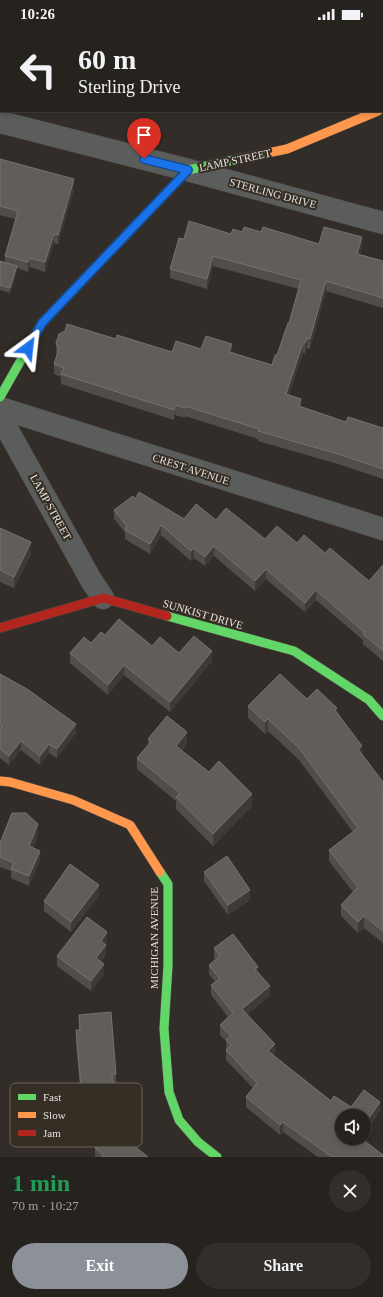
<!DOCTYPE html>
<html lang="en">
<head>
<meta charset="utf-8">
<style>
	:root { --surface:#26221e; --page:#322f2b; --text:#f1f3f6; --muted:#a4a4a4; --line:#423f3c; --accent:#8c9099 }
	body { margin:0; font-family:"Times New Roman",serif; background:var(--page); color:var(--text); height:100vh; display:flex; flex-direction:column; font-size:15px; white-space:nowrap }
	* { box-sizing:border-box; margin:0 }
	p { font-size:13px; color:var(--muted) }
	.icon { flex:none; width:22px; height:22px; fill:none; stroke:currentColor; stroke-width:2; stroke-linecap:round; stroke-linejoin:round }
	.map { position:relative; height:1129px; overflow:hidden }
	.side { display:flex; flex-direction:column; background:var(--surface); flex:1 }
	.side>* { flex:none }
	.guide { position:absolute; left:0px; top:0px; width:383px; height:84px; box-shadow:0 2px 6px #0003,0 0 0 1px var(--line); background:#26221e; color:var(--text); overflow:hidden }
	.buttons { position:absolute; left:335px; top:1081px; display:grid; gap:8px }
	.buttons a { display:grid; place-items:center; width:36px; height:36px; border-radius:50%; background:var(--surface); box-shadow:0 2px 6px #0003,0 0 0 1px var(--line); font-size:20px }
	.pin { position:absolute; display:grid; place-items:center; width:34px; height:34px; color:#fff; margin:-41px -17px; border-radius:50% 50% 50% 0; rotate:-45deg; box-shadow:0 0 4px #0007 }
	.pin .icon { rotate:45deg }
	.me { position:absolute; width:44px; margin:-22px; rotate:30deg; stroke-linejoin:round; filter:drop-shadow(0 0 3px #0008) }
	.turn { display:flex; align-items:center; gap:14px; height:84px; padding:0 12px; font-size:18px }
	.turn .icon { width:52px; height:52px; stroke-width:2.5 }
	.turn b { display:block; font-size:28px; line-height:34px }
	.round { display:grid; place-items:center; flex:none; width:42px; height:42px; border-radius:21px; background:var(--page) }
	.summary { display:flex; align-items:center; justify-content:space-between; height:68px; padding:0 12px }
	h1 { font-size:24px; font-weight:800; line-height:30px; color:#1e9e55 }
	.button { display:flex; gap:8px; margin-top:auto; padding:8px 12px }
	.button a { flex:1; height:46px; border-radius:24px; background:var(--accent); color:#fff; font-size:16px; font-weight:800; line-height:46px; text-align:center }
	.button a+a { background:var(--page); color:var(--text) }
	.status { display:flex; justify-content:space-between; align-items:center; height:28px; padding:0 20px; background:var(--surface); direction:ltr }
	.status svg { height:11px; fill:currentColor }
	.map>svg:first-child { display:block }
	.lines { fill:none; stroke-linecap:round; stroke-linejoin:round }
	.street-casing { stroke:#4e4a46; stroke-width:23 }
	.fast-casing { stroke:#4e4a46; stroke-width:10 }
	.slow-casing { stroke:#4e4a46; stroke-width:10 }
	.jam-casing { stroke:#4e4a46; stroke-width:10 }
	.street { stroke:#5b5c5c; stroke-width:22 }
	.fast { stroke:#63d668; stroke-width:9 }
	.slow { stroke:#ff974d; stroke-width:9 }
	.jam { stroke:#b3261e; stroke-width:9 }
	.wall { fill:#514e4a }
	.shaded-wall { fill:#3e3a36 }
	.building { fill:#615e5a; stroke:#76726e }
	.route-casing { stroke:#114b97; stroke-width:10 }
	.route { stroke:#1a73e8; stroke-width:7 }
	.labels { text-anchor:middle; stroke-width:4; stroke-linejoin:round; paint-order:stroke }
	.street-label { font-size:11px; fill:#e6e1dc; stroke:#352e25 }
	.key { fill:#352e25; stroke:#6a645c; stroke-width:1 }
	.key-label { font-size:11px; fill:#e6e1dc }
</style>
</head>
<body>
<div class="status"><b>10:26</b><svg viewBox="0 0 49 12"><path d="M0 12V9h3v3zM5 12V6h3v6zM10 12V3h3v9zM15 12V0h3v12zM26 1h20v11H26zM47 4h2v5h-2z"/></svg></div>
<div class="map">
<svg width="383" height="1129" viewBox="0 0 383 1129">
	<rect width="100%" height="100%" fill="#322d28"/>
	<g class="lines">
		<defs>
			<g id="street">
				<polyline points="0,94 188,142 383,195"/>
				<polyline points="0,380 383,501"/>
				<polyline points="0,388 91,552 103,570"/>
			</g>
			<g id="fast">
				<polyline points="0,369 42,295 188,142 243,130"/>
				<polyline points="167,588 294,623 369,672 383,688"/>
				<polyline points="160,844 168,856 168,938 164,1001 169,1064 179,1092 198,1114 217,1129"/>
			</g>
			<g id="slow">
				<polyline points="243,130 287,121 378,83"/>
				<polyline points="0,753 10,754 73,772 130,797 160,844"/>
			</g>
			<polyline id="jam" points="0,600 103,570 167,588"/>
		</defs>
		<use href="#street" class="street-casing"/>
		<use href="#fast" class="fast-casing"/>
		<use href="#slow" class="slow-casing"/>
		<use href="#jam" class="jam-casing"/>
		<use href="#street" class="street"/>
		<use href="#fast" class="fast"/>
		<use href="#slow" class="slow"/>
		<use href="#jam" class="jam"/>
	</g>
	<g class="wall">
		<polygon points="0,0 87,0 87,1 1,1 1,37 0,37"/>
		<polygon points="0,131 74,161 58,216 54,215 45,244 30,239 28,244 17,240 17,243 10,265 0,262 0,233 5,234 5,228 16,191 0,187"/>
		<polygon points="242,204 261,204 319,216 362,219 360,226 383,233 383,280 326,263 310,321 307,320 305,325 303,325 289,367 301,379 346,394 383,400 383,451 338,436 258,413 258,411 185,388 185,390 175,387 174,392 61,356 61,349 54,346 54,336 57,327 56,325 56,315 116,311 172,324 201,321 232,324 272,337 277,327 289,295 299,261 213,238 207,261 170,250 170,241 184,211 231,206"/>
		<polygon points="135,471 184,491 216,492 265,511 297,515 325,525 369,553 383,537 383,633 363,616 363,612 316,572 305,584 266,551 255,563 214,528 205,538 194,530 191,533 161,507 150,526 125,511 125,504 114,491 114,482"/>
		<polygon points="0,500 31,526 14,560 0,554"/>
		<polygon points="105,607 152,618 179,625 212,633 170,684 124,647 108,667 70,635 70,625"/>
		<polygon points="0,646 76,705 57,730 49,725 40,737 21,722 9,737 0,730"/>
		<polygon points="307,671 337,685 362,726 383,754 383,915 364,900 358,905 341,888 341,877 353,864 329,833 329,822 353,804 299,732 268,703 265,706 248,690 248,678"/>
		<polygon points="148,711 187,716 182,723 252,778 213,818 176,781 176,773 137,741 137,730 148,716"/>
		<polygon points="38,806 33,820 40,832 29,858 11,850 11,843 0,839 0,815"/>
		<polygon points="204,844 250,872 228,887 204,853"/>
		<polygon points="99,867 71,904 44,883 44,873"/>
		<polygon points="107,914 105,916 106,927 101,934 104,946 91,963 57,938 57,928"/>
		<polygon points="214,920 258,945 270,967 247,987 275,1026 273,1027 331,1073 351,1079 380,1083 364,1106 364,1088 361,1110 383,1129 318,1129 283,1104 280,1107 246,1079 246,1069 253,1060 226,1032 226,1013 220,1007 220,997 228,989 211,967 211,957 215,954 209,946 209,937 215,932 214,930"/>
		<polygon points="79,987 116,1046 116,1059 112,1059 113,1081 82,1083 76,1015 76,1002 79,1002"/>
		<polygon points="95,1120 148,1129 95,1129"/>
	</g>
	<g class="shaded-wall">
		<polygon points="74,151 74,161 58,216 58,207"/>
		<polygon points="54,206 54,215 45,244 45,234"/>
		<polygon points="362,209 362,219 357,235 357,226"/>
		<polygon points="213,228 213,238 207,261 207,251"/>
		<polygon points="30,230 30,239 28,244 28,234"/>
		<polygon points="17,238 17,243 10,265 10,260"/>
		<polygon points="326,253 326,263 310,321 310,311"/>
		<polygon points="307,310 307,320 305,325 305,315"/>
		<polygon points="303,315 303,325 286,376 286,366"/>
		<polygon points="232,316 232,326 229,324"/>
		<polygon points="301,371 301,381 299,378"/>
		<polygon points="175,377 175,387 174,392 174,382"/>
		<polygon points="161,497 161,507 150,526 150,516"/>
		<polygon points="31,514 31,526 14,560 14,549"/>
		<polygon points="214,518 214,528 205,538 205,529"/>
		<polygon points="194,520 194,530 191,533 191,523"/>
		<polygon points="266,541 266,551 255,563 255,553"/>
		<polygon points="316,562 316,572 305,584 305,575"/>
		<polygon points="212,623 212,633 170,684 170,674"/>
		<polygon points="124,637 124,647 108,667 108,657"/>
		<polygon points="268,691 268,703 265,706 265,694"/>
		<polygon points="76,696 76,705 57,730 57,721"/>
		<polygon points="187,704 187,716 176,730 176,718"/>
		<polygon points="21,713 21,722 9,737 9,728"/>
		<polygon points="49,716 49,725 40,737 40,728"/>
		<polygon points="362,718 362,730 358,721"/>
		<polygon points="252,766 252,778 213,818 213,806"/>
		<polygon points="38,796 38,806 29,828 29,818"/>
		<polygon points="40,823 40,832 29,858 29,848"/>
		<polygon points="99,857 99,867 71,904 71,894"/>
		<polygon points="250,862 250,872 228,887 228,877"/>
		<polygon points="364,888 364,900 358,905 358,894"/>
		<polygon points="107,904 107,914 101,923 101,913"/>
		<polygon points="106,917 106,927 96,940 96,930"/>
		<polygon points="104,936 104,946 91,963 91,953"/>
		<polygon points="258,939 258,949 255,941"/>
		<polygon points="270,958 270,967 242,991 242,981"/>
		<polygon points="275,1016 275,1026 268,1032 268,1023"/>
		<polygon points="380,1074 380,1083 364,1106 364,1097"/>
		<polygon points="283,1094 283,1104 280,1107 280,1097"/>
	</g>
	<g class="building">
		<polygon points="0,0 87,0 87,1 1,1 1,28 0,27"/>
		<polygon points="0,131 74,151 58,207 54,206 45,234 30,230 28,234 5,228 18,183 0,178"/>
		<polygon points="189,193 231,206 233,201 242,204 244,199 261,204 263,199 319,216 324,199 362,209 357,226 383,233 383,270 326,253 310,311 307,310 305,315 303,315 286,366 301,371 299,378 346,394 348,389 383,400 383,441 338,426 258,403 259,401 185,378 185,380 175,377 174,382 61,346 64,340 54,336 59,321 56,315 59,306 65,303 67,296 116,311 117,307 172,324 176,313 201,321 206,308 232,316 229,324 272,337 275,327 277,327 288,295 289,295 301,252 213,228 207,251 170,241 179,210 184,211"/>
		<polygon points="0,233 17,238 10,260 0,257"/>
		<polygon points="139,464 184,491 196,476 216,492 226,480 265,511 277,498 297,515 304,507 325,525 330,520 369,553 383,537 383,623 363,606 364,604 316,562 305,575 266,541 255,553 214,518 205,529 194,520 191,523 161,497 150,516 125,502 127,498 114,482 133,468 135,471"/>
		<polygon points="0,500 31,514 14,549 0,542"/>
		<polygon points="119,591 152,618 160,609 179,625 194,608 212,623 170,674 124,637 108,657 70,625 84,609 91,615 101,604 105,607"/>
		<polygon points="0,646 27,661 76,696 57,721 49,716 40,728 21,713 9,728 0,721 0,701 3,698 0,698"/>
		<polygon points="280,646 307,671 317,661 337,680 335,682 362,718 358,721 383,754 383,759 381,761 383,764 383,903 364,888 358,894 341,877 358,859 329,822 358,800 299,720 268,691 265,694 248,678"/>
		<polygon points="167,688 187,704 176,718 209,744 219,733 252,766 213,806 176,769 180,765 137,730 151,714 148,711"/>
		<polygon points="12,785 26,785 38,796 29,818 40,823 29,848 11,841 14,835 0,829 0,815"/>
		<polygon points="227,828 250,862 228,877 204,844"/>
		<polygon points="70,836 99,857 71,894 44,873"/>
		<polygon points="87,889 107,904 101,913 106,917 96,930 104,936 91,953 57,928"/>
		<polygon points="233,906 258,939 255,941 270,958 242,981 275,1016 268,1023 331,1073 334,1068 351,1079 364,1062 380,1074 364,1097 364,1088 342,1088 342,1110 361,1110 383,1127 383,1129 332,1129 283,1094 280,1097 246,1069 257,1055 226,1022 231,1017 226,1012 231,1008 220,997 233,985 211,957 220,951 209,937 220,928 214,920"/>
		<polygon points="111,984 116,1046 112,1046 113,1068 82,1070 76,1002 80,1002 79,987"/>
		<polygon points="111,1099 148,1129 102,1129 103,1127 95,1120"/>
	</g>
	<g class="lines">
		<defs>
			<polyline id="route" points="28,320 42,295 188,142 144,131"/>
		</defs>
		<use href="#route" class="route-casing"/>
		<use href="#route" class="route"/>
	</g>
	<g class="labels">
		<g class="street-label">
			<text transform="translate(235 132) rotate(-12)" y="4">LAMP STREET</text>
			<text transform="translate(273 165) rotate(15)" y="4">STERLING DRIVE</text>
			<text transform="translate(191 441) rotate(18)" y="4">CREST AVENUE</text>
			<text transform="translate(51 479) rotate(61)" y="4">LAMP STREET</text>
			<text transform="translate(203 586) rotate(16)" y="4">SUNKIST DRIVE</text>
			<text transform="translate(154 910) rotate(-90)" y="4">MICHIGAN AVENUE</text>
		</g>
	</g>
	<rect x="10" y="1055" width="132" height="64" rx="6" class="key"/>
	<rect x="18" y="1066" width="18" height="6" fill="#63d668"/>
	<rect x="18" y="1084" width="18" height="6" fill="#ff974d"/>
	<rect x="18" y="1102" width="18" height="6" fill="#b3261e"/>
	<g class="key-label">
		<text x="43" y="1073">Fast</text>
		<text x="43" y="1091">Slow</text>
		<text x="43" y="1109">Jam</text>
	</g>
</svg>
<div class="buttons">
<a><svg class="icon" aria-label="sound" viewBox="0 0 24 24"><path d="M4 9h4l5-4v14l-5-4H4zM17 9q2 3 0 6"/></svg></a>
</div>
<div class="pin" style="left:144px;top:131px;background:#d93025"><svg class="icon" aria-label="arrive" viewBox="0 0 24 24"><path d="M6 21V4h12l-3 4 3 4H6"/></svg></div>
<svg class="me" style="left:28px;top:320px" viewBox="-20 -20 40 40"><path d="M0-17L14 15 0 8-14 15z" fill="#1a73e8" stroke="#fff" stroke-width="4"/></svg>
<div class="guide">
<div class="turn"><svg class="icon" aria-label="left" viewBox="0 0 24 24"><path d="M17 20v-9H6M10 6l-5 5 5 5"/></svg><div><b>60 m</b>Sterling Drive</div></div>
</div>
</div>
<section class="side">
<div class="summary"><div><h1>1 min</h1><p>70 m · 10:27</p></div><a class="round"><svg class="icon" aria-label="close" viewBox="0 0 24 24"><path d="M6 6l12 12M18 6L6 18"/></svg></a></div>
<div class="button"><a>Exit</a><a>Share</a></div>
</section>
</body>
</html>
